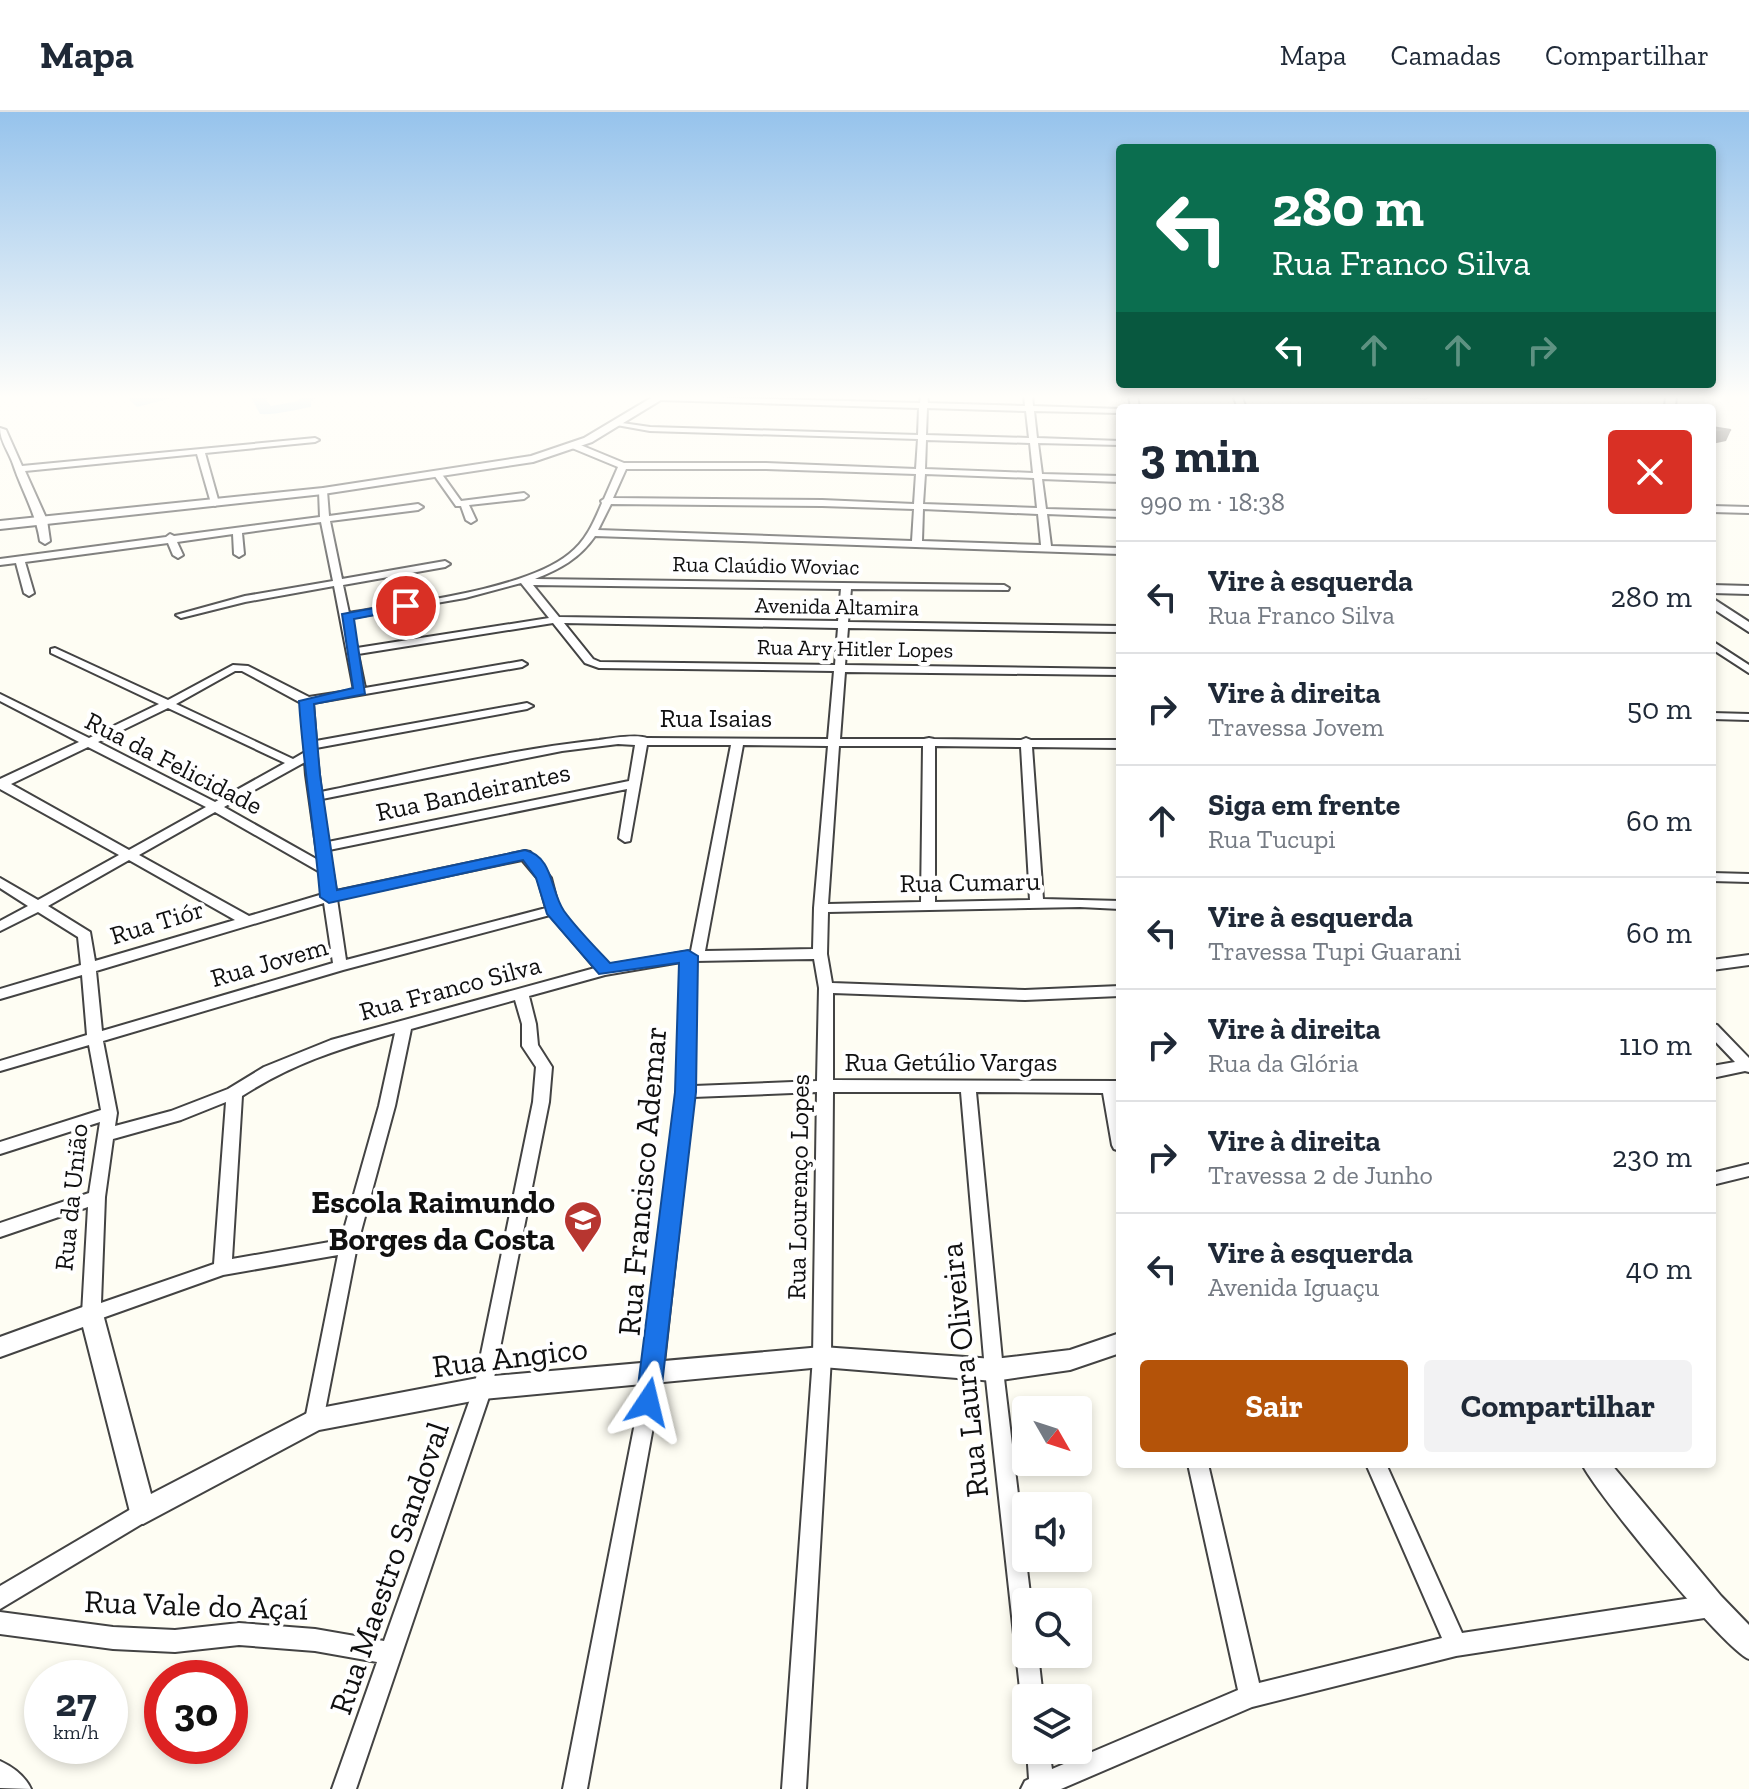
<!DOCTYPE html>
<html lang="pt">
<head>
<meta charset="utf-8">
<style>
	:root { --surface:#fff; --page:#f2f2f3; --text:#1f2937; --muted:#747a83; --line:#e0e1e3; --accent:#b45309 }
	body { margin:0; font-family:"Zilla Slab",serif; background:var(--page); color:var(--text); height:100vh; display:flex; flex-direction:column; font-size:30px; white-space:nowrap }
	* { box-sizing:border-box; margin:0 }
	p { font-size:26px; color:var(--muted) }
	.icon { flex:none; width:44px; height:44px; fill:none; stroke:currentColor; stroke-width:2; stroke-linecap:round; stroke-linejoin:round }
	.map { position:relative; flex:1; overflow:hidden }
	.side { position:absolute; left:1116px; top:292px; width:600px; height:1064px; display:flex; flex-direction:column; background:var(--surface); border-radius:8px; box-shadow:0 4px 12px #0003 }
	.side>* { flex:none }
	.hud { position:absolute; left:1116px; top:32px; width:600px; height:244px; border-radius:8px; box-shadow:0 4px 12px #0003; background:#0b6e4f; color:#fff; overflow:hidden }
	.needle { width:52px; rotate:129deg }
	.fabs { position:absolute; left:1012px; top:1284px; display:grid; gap:16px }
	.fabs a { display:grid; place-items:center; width:80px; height:80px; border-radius:8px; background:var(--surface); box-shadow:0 4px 12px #0003; font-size:40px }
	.speed { position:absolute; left:24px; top:1548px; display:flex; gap:16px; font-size:40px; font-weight:700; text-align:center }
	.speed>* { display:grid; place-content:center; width:104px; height:104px; border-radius:50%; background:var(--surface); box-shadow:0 4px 12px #0003; line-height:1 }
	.speed small { font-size:20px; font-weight:400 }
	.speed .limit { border:12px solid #d22; background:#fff; color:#111 }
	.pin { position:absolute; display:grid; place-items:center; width:68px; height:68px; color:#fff; margin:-34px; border:4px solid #fff; border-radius:50%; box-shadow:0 2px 8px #0007 }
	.me { position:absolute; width:88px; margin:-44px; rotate:10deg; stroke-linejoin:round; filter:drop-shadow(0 0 6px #0008) }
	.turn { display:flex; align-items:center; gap:28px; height:168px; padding:0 24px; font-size:36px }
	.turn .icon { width:104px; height:104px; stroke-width:2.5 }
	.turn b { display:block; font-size:56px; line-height:68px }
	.lanes { display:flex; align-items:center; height:76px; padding:0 24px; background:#0003; justify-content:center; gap:40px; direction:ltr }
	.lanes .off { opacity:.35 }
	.round { display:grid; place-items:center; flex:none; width:84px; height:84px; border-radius:8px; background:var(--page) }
	.headline { display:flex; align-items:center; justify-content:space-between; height:136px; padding:0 24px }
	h1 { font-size:48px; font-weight:800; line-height:60px }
	.button { display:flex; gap:16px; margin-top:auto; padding:16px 24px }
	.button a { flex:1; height:92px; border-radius:8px; background:var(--accent); color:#fff; font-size:32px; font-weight:800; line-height:92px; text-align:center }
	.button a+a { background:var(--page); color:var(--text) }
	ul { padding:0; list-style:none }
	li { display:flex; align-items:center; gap:24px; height:112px; padding:0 24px; border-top:2px solid var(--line) }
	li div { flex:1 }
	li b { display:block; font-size:30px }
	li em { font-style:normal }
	header { display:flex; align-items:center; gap:48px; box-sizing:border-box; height:112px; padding:0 40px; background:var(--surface); border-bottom:2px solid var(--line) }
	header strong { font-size:38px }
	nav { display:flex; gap:44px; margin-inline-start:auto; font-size:28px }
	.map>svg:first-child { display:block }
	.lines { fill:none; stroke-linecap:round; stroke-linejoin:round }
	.river { fill:#bbd9f2; fill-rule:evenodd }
	.minor-casing { stroke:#434343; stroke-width:4 }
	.tertiary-casing { stroke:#434343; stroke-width:4 }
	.minor { fill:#fff; fill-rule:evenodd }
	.tertiary { fill:#fff; fill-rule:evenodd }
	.shaded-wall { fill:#3e3936 }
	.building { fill:#58524d; stroke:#3e3936; stroke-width:2 }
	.route { fill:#1a73e8; stroke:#114b97; stroke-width:2 }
	.labels { text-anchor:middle; stroke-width:8; stroke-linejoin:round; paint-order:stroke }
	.far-street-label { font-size:22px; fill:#101010; stroke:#fff }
	.street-label { font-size:26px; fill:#101010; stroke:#fff }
	.near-street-label { font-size:32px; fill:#101010; stroke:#fff }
	.near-poi-label { font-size:32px; font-weight:bold; fill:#101010; stroke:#fff; text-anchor:end }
</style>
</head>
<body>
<header>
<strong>Mapa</strong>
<nav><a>Mapa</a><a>Camadas</a><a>Compartilhar</a></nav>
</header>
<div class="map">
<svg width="1749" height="1677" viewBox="0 0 1749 1677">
	<rect width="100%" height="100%" fill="#fefdf3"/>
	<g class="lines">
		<g class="river">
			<polygon points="132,283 183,283 137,295 129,287"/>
			<path d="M256 283H272L266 288 271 294 298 289 303 283H321L311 289V295C294 298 276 303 260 302L252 287Z"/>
		</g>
		<defs>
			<g id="minor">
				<path d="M921 283H927L928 291 1025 294 1024 283H1032L1033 294 1120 297V301L1034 299 1037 326 1120 329V333L1038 331 1042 362 1120 364V370L1042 367 1046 397 1120 399V405L1047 402 1051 434 1120 436V442L595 424C579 447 560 457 535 467L1004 473 1009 476 1008 478 851 477 848 510 1120 514V520L848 516 845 553 1120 557V563L845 560 840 627H924L929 626 934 627 1021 628 1026 626 1031 628H1120V636L1032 635 1043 787 1120 789V797L1080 795 828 800 827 842 832 871 1025 878 1120 874V884L1025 888 833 881V968L1120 969V1039L1114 1037 1112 1033 1103 981 976 980 1003 1258 1031 1490H1026V1542H1038L1043 1586H1026V1595L1021 1586 985 1258 961 980H833L831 1245 806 1677H782L813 1245 817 980 693 985 663 1260 587 1677H563L645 1260 678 980 681 850 605 863 529 884 536 912 538 933 552 955 549 990 492 1276 356 1677H332L377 1550 315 1539 239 1533 175 1540 113 1537 0 1522V1500L113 1515 175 1518 239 1511 315 1517 384 1529 474 1276 533 990 536 955 522 934V912L515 888 411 917 395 994 357 1134 322 1314 315 1317 308 1314 305 1308 338 1143 223 1163 91 1210 85 1207 82 1202 88 1095 0 1125V1111L89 1081 100 1010 0 1042V1030L101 998 89 933 0 959V949L87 923 82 863 0 887V877L81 853 78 825 38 800 0 819V809L28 794 0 776V766L38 788 119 743 0 677V667L79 630 0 589V582L89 626 159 592 51 541V537L55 536 168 588 233 553 248 554 309 585 354 578 334 474 245 490 181 506 176 503 245 484 333 469 321 410 242 421 244 442 239 445 234 442 233 422 177 430 183 443 178 446 173 443 168 431 25 450 34 481 29 484 24 481 16 451 0 453V447L166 425 170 422 174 424 320 405 319 379 323 376 327 379 329 404 418 392 423 395 418 398 330 409 342 467 445 449 450 452 445 455 343 473 349 501C407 491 525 478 569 442 586 429 594 410 602 391L601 389 604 387 618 355 572 336V332H578L624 351H766L916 357 918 327 650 319 611 312 615 310 650 315 918 323 919 296 660 288H657V284L920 291ZM927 296 1026 299 1029 326 926 323ZM926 328 1030 331 1033 361 925 357ZM626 357H766L916 362 914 392 822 388 613 386ZM925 362 1034 366 1037 396 923 392ZM611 392 822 394 914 397 912 429 598 418ZM923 397 1038 402 1041 433 922 429ZM521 471 549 506 357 536 350 506 465 486ZM533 473 841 477 838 509 559 505ZM553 511 585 551 599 556 834 559 828 627 647 626C637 622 612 626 599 628 506 638 413 661 321 680L316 636 527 597 533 594 527 591 316 629 313 591 522 555 527 552 522 549 365 576 358 542ZM564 511 838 516 835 553 600 550 593 547ZM235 559H242L301 591 305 640 293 647 176 592ZM168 596 285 651 215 690 98 630ZM618 632 635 633 629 669 328 730 322 687 562 639ZM647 633H731L691 839 608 853 559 797 551 766 530 740 525 739 336 779 329 738 627 677 619 726 625 730 630 729ZM743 633 828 634 814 796 813 837 705 839ZM839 634H923L921 790 828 792ZM935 634 1021 635 1030 788 935 790ZM88 635 206 695 129 738 11 672ZM305 650 306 663 318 748 224 695ZM215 700 320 760 323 782 249 804 139 743ZM129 748 235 808 95 849 90 820 48 794ZM522 748 538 767 546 796 346 848 337 787ZM324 791 333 851 102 919 96 859ZM550 803 595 856 331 928 264 955 228 977 171 999 115 1014 117 1001 103 929 343 858ZM814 847 819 876 817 969 694 974 695 849ZM395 921 379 994 341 1128 232 1147 242 984C292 952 338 937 395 921ZM226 990 214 1152 101 1191 105 1085 113 1027 181 1008Z"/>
				<polygon points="1129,283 1137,283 1139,296 1131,296"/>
				<polygon points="1233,283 1241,283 1246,296 1238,296"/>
				<polygon points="1402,283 1428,283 1429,284 1425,286"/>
				<path d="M0 316 6 318 22 354 315 326 319 328 315 330 205 341 219 391 215 394 211 391 197 342 25 359 47 408 50 429 45 432 40 429C36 401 21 377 13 352 9 340 0 329 0 316Z"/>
				<polygon points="435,361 441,361 461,389 524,381 528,384 524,387 469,393 476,408 471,411 466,408 461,394 456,394 434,363"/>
				<polygon points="1712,394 1749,395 1749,401 1712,400"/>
				<polygon points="1712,529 1749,553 1749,561 1712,537"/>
				<polygon points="1712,601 1749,602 1749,608 1712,607"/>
				<polygon points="1712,761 1749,762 1749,770 1712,769"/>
				<polygon points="1749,843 1749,853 1712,858 1712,848"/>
				<polygon points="1712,912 1717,913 1749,946 1749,960 1745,959 1712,966 1712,954 1735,950 1712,926"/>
				<polygon points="1749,1052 1749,1064 1712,1073 1712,1061"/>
				<polygon points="1188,1352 1208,1352 1259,1571 1442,1526 1366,1352 1386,1352 1462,1521 1711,1483 1719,1486 1722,1494 1719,1502 1711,1505 1456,1544 1252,1595 1061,1677 1021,1677 1025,1669 1029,1667 1027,1638 1049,1638 1052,1657 1238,1578"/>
				<polygon points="143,1390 150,1393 153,1400 150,1407 0,1497 0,1474"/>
				<path d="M0 1649C13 1655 25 1664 31 1677L0 1676Z"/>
			</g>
			<g id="tertiary">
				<polygon points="656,283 669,283 592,330 533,350 323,382 0,417 0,409 323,376 531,344 584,326"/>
				<polygon points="1666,283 1676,283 1675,296 1665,296"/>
				<polygon points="1712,473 1749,474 1749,482 1712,481"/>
				<polygon points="1712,486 1749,510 1749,520 1712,496"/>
				<polygon points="91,1192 99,1195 103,1202 151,1382 315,1297 483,1265 822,1235 994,1247 1070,1238 1120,1221 1120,1241 1070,1258 994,1269 822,1255 483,1287 319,1318 143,1412 134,1409 130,1400 83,1215 0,1245 0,1225"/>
				<path d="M1582 1352H1611L1721 1484 1749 1513V1547C1724 1537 1595 1380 1582 1352Z"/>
			</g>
		</defs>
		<use href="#minor" class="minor-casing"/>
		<use href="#tertiary" class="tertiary-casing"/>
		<use href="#minor" class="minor"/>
		<use href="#tertiary" class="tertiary"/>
	</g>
	<polygon class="shaded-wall" points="1731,318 1726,329 1712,332 1712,321"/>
	<polygon class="building" points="1712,315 1731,318 1712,321"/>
	<linearGradient id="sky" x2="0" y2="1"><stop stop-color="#96c3ec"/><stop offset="0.55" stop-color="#fffefa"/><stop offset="1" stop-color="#fffefa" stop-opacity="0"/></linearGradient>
	<rect width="1749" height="518" fill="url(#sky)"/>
	<path class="route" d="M406 490 413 494 411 496 354 507 365 582 314 592 320 663 337 778 525 738C554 745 550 779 564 799 577 817 594 834 610 851L688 838 698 844 696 980 660 1290 657 1298 648 1301 639 1298 636 1290 675 980 679 851 599 862 547 802 536 766 523 748 329 791 320 785C315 719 303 655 299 589L353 576 342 502Z"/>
	<defs>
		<symbol id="school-pin" viewBox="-11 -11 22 30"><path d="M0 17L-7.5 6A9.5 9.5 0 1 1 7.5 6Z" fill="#b73630" stroke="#fff"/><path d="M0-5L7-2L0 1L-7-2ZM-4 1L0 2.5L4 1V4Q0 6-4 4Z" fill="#fff"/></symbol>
	</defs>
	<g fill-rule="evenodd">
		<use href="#school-pin" x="561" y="1086" width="44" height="60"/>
	</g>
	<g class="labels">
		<g class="far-street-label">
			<text transform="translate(766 453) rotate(1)" y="8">Rua Claúdio Woviac</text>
			<text transform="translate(837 494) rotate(1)" y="8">Avenida Altamira</text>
			<text transform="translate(855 536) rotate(1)" y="8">Rua Ary Hitler Lopes</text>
		</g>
		<g class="street-label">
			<text x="716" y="615">Rua Isaias</text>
			<text transform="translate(174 651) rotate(27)" y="9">Rua da Felicidade</text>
			<text transform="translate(473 680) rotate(-12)" y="9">Rua Bandeirantes</text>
			<text transform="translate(970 770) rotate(-1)" y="9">Rua Cumaru</text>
			<text transform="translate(157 810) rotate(-17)" y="9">Rua Tiór</text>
			<text transform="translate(269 850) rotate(-16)" y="9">Rua Jovem</text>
			<text transform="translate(450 876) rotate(-15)" y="9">Rua Franco Silva</text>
			<text x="951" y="959">Rua Getúlio Vargas</text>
			<text transform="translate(798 1075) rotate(-89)" y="9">Rua Lourenço Lopes</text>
			<text transform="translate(71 1085) rotate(-84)" y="9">Rua da União</text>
		</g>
		<g class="near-street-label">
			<text transform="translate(642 1069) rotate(-85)" y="11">Rua Francisco Ademar</text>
			<text transform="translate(510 1245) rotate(-7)" y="11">Rua Angico</text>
			<text transform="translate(964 1258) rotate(-96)" y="11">Rua Laura Oliveira</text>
			<text transform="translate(389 1456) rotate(-71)" y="11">Rua Maestro Sandoval</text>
			<text transform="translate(196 1493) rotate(2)" y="11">Rua Vale do Açaí</text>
		</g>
		<g class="near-poi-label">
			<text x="555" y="1101">Escola Raimundo<tspan x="555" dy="37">Borges da Costa</tspan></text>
		</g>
	</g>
</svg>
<div class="fabs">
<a><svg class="needle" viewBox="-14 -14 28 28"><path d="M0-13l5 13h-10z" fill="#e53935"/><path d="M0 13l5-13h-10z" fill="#747a83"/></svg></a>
<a><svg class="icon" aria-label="sound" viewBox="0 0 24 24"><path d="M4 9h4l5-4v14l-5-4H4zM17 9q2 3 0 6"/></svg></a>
<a><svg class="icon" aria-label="search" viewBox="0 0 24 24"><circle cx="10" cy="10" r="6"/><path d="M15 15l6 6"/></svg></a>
<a><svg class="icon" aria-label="layers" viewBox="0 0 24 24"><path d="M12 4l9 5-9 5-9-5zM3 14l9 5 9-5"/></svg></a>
</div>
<div class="speed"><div>27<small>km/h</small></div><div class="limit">30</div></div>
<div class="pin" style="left:406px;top:494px;background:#d93025"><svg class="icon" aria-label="arrive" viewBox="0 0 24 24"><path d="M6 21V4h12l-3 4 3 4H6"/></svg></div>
<svg class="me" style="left:648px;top:1290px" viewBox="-20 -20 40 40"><path d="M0-17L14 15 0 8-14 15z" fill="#1a73e8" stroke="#fff" stroke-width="4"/></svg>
<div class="hud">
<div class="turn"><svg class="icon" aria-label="left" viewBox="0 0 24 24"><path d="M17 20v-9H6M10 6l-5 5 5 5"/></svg><div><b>280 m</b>Rua Franco Silva</div></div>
<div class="lanes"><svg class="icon" aria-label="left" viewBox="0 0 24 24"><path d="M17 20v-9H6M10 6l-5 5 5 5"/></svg><svg class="icon off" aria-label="ahead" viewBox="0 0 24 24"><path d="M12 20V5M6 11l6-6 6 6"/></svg><svg class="icon off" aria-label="ahead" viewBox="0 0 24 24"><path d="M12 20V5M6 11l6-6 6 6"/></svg><svg class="icon off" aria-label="right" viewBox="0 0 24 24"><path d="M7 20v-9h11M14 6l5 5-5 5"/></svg></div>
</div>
<section class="side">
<div class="headline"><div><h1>3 min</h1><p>990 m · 18:38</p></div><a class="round" style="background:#d93025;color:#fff"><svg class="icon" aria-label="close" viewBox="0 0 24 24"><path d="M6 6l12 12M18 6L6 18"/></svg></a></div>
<ul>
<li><svg class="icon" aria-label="left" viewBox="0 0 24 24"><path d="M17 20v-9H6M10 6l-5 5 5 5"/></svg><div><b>Vire à esquerda</b><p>Rua Franco Silva</p></div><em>280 m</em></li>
<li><svg class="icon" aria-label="right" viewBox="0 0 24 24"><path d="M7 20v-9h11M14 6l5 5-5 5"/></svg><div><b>Vire à direita</b><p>Travessa Jovem</p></div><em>50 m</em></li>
<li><svg class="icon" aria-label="ahead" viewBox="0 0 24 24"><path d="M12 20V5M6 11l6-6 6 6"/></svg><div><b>Siga em frente</b><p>Rua Tucupi</p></div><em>60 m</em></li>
<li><svg class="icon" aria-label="left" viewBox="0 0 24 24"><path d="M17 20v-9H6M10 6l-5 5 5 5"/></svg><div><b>Vire à esquerda</b><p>Travessa Tupi Guarani</p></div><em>60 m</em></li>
<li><svg class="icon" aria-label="right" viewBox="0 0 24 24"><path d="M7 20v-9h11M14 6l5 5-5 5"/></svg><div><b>Vire à direita</b><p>Rua da Glória</p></div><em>110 m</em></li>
<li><svg class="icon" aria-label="right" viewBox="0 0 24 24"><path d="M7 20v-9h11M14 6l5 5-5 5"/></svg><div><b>Vire à direita</b><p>Travessa 2 de Junho</p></div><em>230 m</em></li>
<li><svg class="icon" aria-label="left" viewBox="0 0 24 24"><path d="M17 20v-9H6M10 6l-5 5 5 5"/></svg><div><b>Vire à esquerda</b><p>Avenida Iguaçu</p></div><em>40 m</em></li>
</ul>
<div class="button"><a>Sair</a><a>Compartilhar</a></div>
</section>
</div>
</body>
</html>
